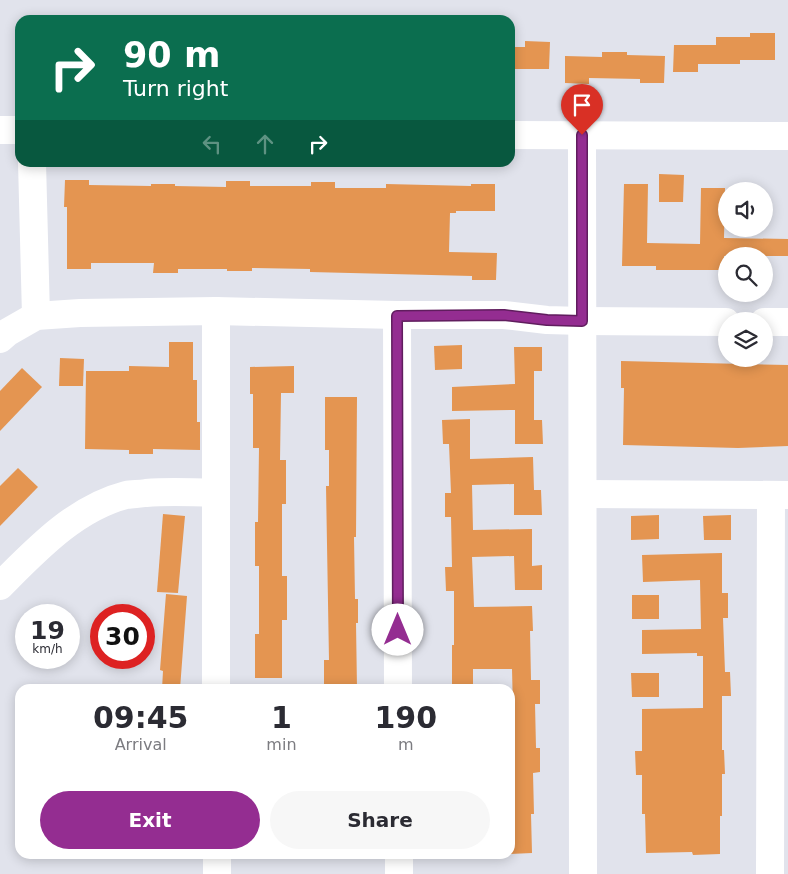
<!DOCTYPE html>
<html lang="en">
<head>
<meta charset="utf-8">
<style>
	:root { --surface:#fff; --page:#f7f7f7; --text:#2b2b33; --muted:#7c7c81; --accent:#942d91 }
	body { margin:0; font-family:"DejaVu Sans",sans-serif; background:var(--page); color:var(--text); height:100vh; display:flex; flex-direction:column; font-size:19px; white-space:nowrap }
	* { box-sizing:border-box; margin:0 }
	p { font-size:16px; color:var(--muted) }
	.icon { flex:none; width:28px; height:28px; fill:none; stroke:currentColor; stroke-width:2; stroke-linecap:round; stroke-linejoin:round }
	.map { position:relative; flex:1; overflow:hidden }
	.side { position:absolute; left:15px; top:684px; width:500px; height:175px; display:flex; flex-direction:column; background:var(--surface); border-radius:15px; box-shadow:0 2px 12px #0003 }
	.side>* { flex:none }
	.top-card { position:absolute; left:15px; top:15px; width:500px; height:152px; border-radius:15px; box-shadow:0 2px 12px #0003; background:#0b6e4f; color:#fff; overflow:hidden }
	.tools { position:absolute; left:718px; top:182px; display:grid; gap:10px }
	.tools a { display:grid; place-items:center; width:55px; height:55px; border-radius:50%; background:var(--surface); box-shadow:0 2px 12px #0003; font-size:25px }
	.speed { position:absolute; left:15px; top:604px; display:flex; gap:10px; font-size:25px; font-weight:700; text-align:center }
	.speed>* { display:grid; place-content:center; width:65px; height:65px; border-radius:50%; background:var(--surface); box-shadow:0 2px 12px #0003; line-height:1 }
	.speed small { font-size:12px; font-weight:400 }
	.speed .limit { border:8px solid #d22; background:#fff; color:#111 }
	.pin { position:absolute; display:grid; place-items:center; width:42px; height:42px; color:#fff; margin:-51px -21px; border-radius:50% 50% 50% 0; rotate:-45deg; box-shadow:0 0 5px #0007 }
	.pin .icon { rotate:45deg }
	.me { position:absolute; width:55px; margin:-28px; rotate:0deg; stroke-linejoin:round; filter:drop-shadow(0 0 4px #0008) }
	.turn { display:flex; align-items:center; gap:18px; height:105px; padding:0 25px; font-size:22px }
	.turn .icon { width:65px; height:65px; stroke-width:2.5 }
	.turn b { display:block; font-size:35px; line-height:42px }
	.lanes { display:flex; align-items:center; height:48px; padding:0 25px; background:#0003; justify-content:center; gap:25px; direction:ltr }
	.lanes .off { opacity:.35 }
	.eta { display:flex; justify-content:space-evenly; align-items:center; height:85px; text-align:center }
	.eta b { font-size:30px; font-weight:800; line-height:35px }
	.button { display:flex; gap:10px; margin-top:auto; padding:10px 25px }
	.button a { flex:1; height:58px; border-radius:30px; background:var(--accent); color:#fff; font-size:20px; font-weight:800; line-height:58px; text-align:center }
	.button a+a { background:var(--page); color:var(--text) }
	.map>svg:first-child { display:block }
	.building { fill:#e49551 }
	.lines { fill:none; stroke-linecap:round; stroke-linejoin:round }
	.minor { stroke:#fff; stroke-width:28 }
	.route-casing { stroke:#601d5e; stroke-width:12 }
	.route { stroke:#942d91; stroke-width:9 }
</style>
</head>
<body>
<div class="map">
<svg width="788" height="874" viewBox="0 0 788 874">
	<rect width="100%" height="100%" fill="#e1e3ec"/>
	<g class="building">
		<polygon points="750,33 775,33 775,60 740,60 740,64 698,64 698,72 673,72 674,45 716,45 716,37 750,37"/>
		<polygon points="525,41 550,42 549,69 510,69 510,47 525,47"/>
		<polygon points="602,52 627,52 627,55 665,56 664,83 640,83 640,79 589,78 589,84 565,83 565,56 602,57"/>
		<polygon points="659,174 684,175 683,202 659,202"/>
		<polygon points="65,180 89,180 89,185 151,186 151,184 175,184 175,186 226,187 226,181 250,181 250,186 311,186 311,182 335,182 335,188 386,188 386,184 471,186 471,184 495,184 495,211 456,211 456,213 450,213 449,252 497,253 496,280 472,280 472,276 310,272 310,269 252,268 252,271 227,271 227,269 178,269 178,273 153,273 154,263 91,263 91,269 67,269 67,207 64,207"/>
		<polygon points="624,184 648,184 647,243 700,244 701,188 725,188 724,238 788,239 788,256 724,256 724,270 656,270 656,266 622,266"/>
		<polygon points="169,342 193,342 193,380 197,380 197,422 200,422 200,450 153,449 153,454 129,454 129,450 85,449 86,371 129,371 129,366 169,367"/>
		<polygon points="462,345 462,369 435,370 434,346"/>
		<polygon points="514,347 542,347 542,371 534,371 534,420 542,420 543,444 515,444 515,410 452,411 452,387 515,384"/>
		<polygon points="60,358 84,359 83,386 59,386"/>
		<polygon points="621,361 788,365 788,446 738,448 623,445 624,388 621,388"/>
		<polygon points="294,366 294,393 281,393 280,460 286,460 286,504 282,504 282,576 287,576 287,620 282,620 282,678 255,678 255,634 259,634 259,566 255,566 255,522 258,522 259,448 253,448 253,394 250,394 250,367"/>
		<polygon points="22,368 42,387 0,431 0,391"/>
		<polygon points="325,397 357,397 356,537 354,537 355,599 358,599 358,623 356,623 357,689 330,689 330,685 324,685 324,660 329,660 326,486 329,486 329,450 325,450"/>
		<polygon points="470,419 470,459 533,457 534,490 541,490 542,515 514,515 514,484 472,485 473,530 532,529 532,566 542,565 542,590 515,590 514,556 472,557 474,607 532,606 533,631 530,631 531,680 540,680 540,704 535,704 536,748 540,748 540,772 533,773 534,814 531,814 532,853 510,854 510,789 513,789 512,735 510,735 510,710 513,710 512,669 473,669 473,689 452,689 452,645 454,645 454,591 446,591 445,567 452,567 451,517 445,517 445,493 451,493 449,444 443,444 442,420"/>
		<polygon points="18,468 38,487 0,526 0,486"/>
		<polygon points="163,514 185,516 178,593 157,592"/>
		<polygon points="659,515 659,539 631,540 631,516"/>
		<polygon points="731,515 731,540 704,540 703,516"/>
		<polygon points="722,553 722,593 728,593 728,618 723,618 725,672 730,672 731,696 722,696 722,750 724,750 725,774 722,774 722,816 720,816 720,854 693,855 692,852 646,853 645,814 642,814 642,775 636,775 635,751 642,751 642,709 703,708 703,656 697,656 697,653 642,654 642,630 701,629 700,580 643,582 642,555"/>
		<polygon points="166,594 187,596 180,689 162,689 163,671 160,670"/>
		<rect x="632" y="595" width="27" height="24"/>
		<polygon points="631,673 659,673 659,697 632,697"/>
	</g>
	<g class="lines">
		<g class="minor">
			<polyline points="0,130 20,130"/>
			<polyline points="510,135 788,136"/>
			<polyline points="582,135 583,874"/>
			<polyline points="32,162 36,316"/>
			<polyline points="397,315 398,689"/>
			<polyline points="764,322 788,322"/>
			<polyline points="0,339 8,332 36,316 80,313 216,311 397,315 504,315 547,320 582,321 726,322"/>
			<polyline points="583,494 788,495"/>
			<path d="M0 586C36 550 75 508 126 495 132 494 139 494 146 493 169 491 192 492 215 493"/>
			<polyline points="216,689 216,311"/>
			<polyline points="217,854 217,874"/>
			<polyline points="399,854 399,874"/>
			<polyline points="770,874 771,495"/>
		</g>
	</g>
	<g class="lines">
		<defs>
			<polyline id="route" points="398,630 397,316 504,315 547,320 582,321 582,135"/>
		</defs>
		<use href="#route" class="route-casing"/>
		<use href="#route" class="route"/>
	</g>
</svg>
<div class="tools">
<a><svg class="icon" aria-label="sound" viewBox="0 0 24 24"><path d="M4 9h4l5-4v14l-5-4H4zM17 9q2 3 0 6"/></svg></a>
<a><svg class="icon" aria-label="search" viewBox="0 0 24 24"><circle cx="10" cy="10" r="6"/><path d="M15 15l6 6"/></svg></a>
<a><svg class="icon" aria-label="layers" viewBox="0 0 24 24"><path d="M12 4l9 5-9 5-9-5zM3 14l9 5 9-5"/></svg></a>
</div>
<div class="speed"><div>19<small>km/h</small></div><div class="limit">30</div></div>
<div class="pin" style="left:582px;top:135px;background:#d93025"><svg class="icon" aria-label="arrive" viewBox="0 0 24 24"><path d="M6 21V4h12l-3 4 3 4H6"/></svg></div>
<svg class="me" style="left:398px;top:630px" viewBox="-20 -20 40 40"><circle r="19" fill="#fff"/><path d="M0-13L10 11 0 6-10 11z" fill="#942d91"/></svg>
<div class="top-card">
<div class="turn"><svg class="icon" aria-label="right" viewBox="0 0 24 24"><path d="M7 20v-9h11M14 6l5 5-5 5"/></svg><div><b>90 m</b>Turn right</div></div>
<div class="lanes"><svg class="icon off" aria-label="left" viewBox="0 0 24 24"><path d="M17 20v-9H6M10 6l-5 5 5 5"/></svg><svg class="icon off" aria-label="ahead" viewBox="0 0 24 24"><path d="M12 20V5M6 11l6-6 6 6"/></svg><svg class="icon" aria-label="right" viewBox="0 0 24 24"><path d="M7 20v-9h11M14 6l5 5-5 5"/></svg></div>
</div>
<section class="side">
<div class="eta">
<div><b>09:45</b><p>Arrival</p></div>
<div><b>1</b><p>min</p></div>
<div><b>190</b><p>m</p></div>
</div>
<div class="button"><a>Exit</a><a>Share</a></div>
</section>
</div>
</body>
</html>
